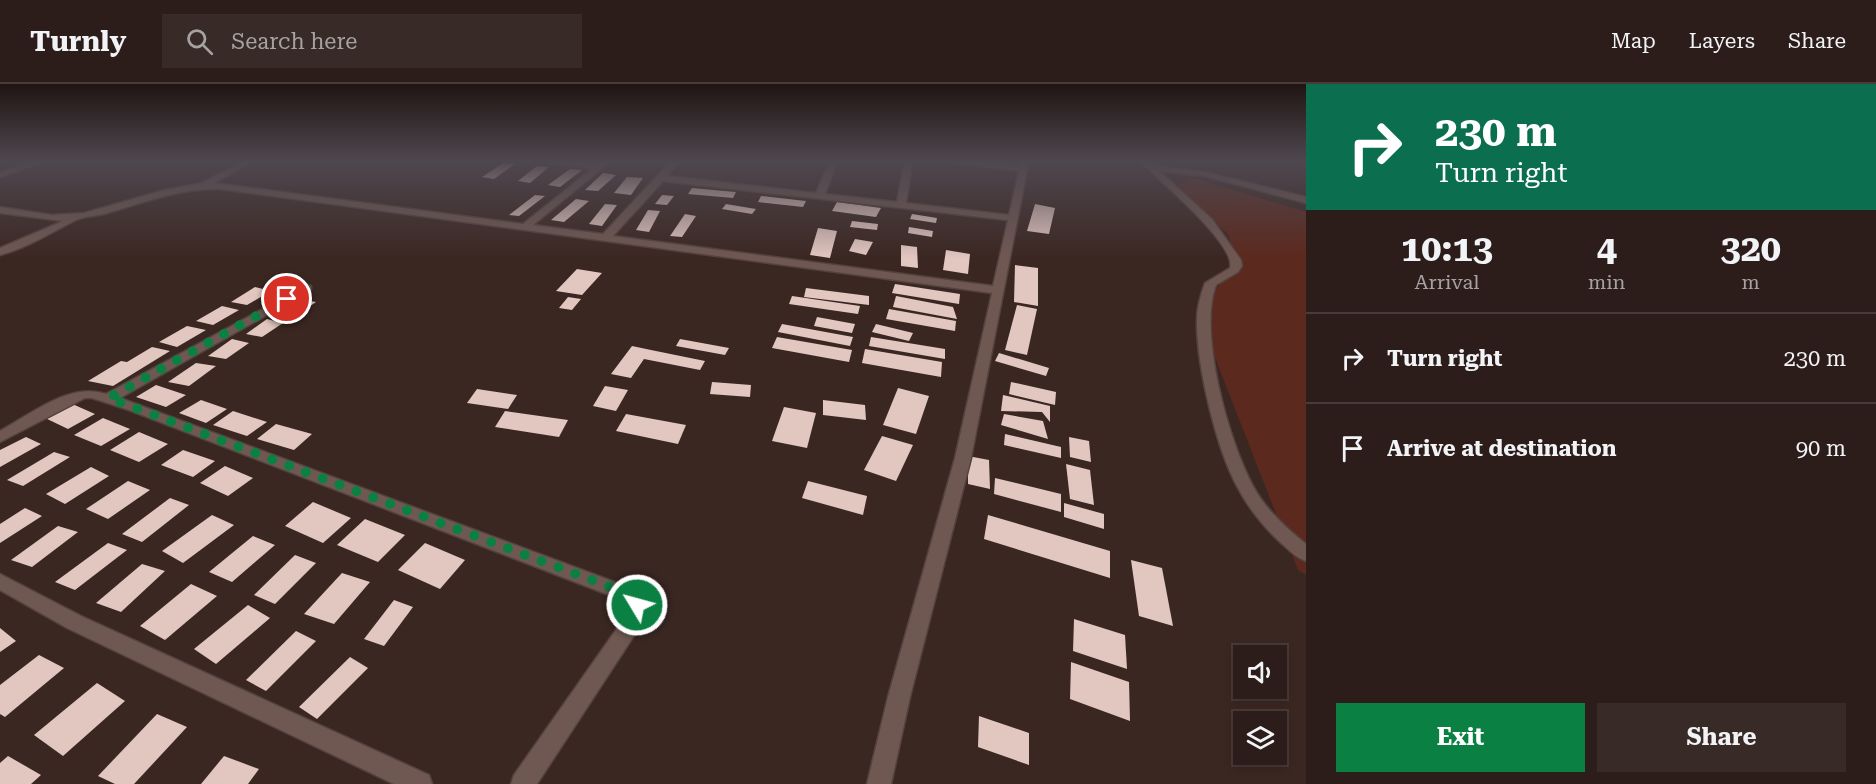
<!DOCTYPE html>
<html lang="en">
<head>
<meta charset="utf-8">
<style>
	:root { --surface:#2c1d1a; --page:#382a27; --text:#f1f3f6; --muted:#a6a2a2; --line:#483b39; --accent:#0b8043 }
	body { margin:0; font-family:"Roboto Serif",serif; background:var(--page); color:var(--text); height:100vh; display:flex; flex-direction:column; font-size:22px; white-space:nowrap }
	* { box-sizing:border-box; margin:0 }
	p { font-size:20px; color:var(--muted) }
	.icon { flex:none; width:33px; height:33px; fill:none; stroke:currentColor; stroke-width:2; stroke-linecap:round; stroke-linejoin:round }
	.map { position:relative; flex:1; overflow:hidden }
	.side { display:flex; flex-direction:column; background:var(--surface); width:570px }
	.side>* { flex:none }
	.guide { background:#0b6e4f; color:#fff; overflow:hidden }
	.controls { position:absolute; left:1233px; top:561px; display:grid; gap:12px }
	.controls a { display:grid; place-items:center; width:54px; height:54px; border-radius:0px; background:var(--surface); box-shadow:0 3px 9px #0003,0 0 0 2px var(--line); font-size:30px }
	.pin { position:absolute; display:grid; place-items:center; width:51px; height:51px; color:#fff; margin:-26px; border:3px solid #fff; border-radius:50%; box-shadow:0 2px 6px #0007 }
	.me { position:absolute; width:66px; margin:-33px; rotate:307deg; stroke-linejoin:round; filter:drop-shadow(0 0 4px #0008) }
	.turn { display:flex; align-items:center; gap:21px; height:126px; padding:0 30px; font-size:27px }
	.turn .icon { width:78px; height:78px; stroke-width:2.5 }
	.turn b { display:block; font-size:42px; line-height:51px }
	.eta { display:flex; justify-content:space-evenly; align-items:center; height:102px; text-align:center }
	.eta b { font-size:36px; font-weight:700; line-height:42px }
	.cta { display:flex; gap:12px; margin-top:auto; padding:12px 30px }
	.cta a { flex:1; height:69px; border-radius:0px; background:var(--accent); color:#fff; font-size:24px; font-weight:700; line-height:69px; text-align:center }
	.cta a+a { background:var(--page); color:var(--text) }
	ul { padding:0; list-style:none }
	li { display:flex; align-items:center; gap:18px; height:90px; padding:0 30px; border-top:2px solid var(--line) }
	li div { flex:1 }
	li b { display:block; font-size:22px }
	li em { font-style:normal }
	header { display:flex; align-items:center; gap:36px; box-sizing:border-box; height:84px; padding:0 30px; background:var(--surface); border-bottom:2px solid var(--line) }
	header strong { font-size:28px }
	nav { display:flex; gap:33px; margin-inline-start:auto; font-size:21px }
	.search { width:420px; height:54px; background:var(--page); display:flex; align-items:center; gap:15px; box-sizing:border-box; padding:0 21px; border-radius:0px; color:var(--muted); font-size:22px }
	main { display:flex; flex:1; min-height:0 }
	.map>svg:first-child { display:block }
	.green { fill:#5c291e }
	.building { fill:#e2c7c0 }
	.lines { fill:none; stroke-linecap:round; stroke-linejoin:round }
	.minor-casing { stroke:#53423e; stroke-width:3 }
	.minor { fill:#705852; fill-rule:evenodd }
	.route { stroke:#0b8043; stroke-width:10; stroke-dasharray:0 18 }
</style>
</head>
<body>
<header>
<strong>Turnly</strong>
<div class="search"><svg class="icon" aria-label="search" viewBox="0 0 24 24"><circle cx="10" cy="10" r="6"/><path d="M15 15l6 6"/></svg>Search here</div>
<nav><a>Map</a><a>Layers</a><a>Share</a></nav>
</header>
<main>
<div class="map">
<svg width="1306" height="700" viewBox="0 0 1306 700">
	<rect width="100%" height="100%" fill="#3b2722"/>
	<polygon class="green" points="1194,94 1306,128 1306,491 1298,486 1198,230 1233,182 1229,151 1176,102"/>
	<g class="building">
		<polygon points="503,79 515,80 494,95 482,93"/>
		<polygon points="537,82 549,83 530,99 518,97"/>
		<polygon points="570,85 582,86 560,103 548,101"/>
		<polygon points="603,89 616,91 598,107 585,106"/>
		<polygon points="627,93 643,94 631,111 614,109"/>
		<polygon points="692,104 736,108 733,114 688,110"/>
		<polygon points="535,111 545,112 519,132 509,131"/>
		<polygon points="662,111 674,112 667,121 655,120"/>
		<polygon points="761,112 806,117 803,123 758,118"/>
		<polygon points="576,115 589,117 564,138 551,136"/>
		<polygon points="837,118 881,124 876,133 832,127"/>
		<polygon points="605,120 617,121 602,142 589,140"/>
		<polygon points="726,120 756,125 752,130 722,125"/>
		<polygon points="1035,120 1055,124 1049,150 1027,147"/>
		<polygon points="648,126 660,127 649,148 636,146"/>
		<polygon points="685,130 696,132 682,153 670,152"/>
		<polygon points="912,130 937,134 936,139 910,135"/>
		<polygon points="852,137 878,140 877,146 850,143"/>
		<polygon points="909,143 933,147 932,153 908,149"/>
		<polygon points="818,144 837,147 830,174 810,171"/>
		<polygon points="855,155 873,158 866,171 849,167"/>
		<polygon points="901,161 917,163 918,184 901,182"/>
		<polygon points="946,166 970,170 968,190 943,186"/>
		<polygon points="1015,181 1038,184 1038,222 1014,218"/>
		<polygon points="577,185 602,189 582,211 556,207"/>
		<polygon points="895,200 960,210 959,220 892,209"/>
		<polygon points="255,203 271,207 247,221 231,218"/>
		<polygon points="806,204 869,212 869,221 804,213"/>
		<polygon points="792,212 860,222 858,230 789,220"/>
		<polygon points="896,212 953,223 957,235 893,223"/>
		<polygon points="568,213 581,215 572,226 559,224"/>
		<polygon points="299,215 316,218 294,233 278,230"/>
		<polygon points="1017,221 1037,225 1027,271 1005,266"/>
		<polygon points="222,222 239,226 213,241 196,237"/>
		<polygon points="889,225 956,237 955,247 886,235"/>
		<polygon points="817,233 855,240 852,249 814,242"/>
		<polygon points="267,235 283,239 262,253 246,250"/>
		<polygon points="782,240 853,253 850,262 778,248"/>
		<polygon points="876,240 913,249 909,257 872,248"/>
		<polygon points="187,242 206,246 177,263 159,258"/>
		<polygon points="777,253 852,266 849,278 772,264"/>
		<polygon points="871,253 945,265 945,275 869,262"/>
		<polygon points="232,255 249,259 226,275 208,272"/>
		<polygon points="680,255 729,264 725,271 676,262"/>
		<polygon points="632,262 651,266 705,277 700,286 644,275 631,294 611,290"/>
		<polygon points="152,263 170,267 113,302 88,297 121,277 127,278"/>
		<polygon points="865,265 942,278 941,293 862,279"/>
		<polygon points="999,269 1049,284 1046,292 995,277"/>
		<polygon points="196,279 216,282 189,302 168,298"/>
		<polygon points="712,298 751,301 750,313 710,310"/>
		<polygon points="1011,298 1056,308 1055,321 1009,310"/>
		<polygon points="156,301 186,311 166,323 136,313"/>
		<polygon points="605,302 628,306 616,327 593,322"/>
		<polygon points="898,304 929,312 916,350 883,341"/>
		<polygon points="477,305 517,311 508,325 467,319"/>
		<polygon points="1003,311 1050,322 1050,338 1042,328 1001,327"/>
		<polygon points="201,316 227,325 206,339 179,329"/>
		<polygon points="823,316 865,321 866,336 823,331"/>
		<polygon points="70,319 95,330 68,345 43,333"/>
		<polygon points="784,323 816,329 807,364 772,357"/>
		<polygon points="233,327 267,338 247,352 213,341"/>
		<polygon points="505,327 568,336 559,353 495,343"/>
		<polygon points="626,330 686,341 678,360 616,347"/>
		<polygon points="1004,330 1043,337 1048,355 1001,341"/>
		<polygon points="103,334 130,345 101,362 74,351"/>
		<polygon points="276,340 312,350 294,366 257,355"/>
		<polygon points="139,348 168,360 139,378 110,366"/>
		<polygon points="1005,350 1061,363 1061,374 1004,361"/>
		<polygon points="882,352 913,361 896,397 864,386"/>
		<polygon points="26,353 41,360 0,383 0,366"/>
		<polygon points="1069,353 1089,357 1091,378 1070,373"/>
		<polygon points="183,366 215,377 193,393 161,381"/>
		<polygon points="54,368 70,373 23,402 7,396"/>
		<polygon points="968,372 989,376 990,405 968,400"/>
		<polygon points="1066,380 1090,386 1094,421 1070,415"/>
		<polygon points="225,382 253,394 228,412 200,399"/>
		<polygon points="91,383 109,392 65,420 46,410"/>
		<polygon points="995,394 1061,410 1061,428 994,410"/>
		<polygon points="128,397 150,406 108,435 86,425"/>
		<polygon points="808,397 867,412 863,431 802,414"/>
		<polygon points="170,414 189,421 142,458 122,450"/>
		<polygon points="313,418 351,434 323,459 285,442"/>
		<polygon points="1064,419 1104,430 1104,445 1064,433"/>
		<polygon points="25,424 42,432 0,459 0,440"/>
		<polygon points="212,431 234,441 183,479 162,467"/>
		<polygon points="988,431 1110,467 1110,494 984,455"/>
		<polygon points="365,435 405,451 378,478 337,461"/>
		<polygon points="58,442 78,448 32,483 11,476"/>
		<polygon points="253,452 275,461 232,498 209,488"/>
		<polygon points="108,459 127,466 75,506 55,498"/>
		<polygon points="425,459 465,476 440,505 398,486"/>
		<polygon points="295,471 316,479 275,520 254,511"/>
		<polygon points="1131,476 1162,484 1173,542 1139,532"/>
		<polygon points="142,480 165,487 121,528 96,519"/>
		<polygon points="342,489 370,498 334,540 304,530"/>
		<polygon points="191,500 217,512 165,556 140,542"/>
		<polygon points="394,516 413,523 384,562 364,555"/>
		<polygon points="248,521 270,534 216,580 194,565"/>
		<polygon points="1074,535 1125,551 1127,585 1073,567"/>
		<polygon points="0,544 16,557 0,568"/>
		<polygon points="296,547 316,557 266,607 246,596"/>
		<polygon points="39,571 64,584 5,633 0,630 0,601"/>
		<polygon points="350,573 368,584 317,635 299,623"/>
		<polygon points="1071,578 1129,598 1130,637 1070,615"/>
		<polygon points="97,599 125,617 63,672 34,651"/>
		<polygon points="157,630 187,643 134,700 115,700 98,692"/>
		<polygon points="979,632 1029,649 1029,681 978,663"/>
		<polygon points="8,672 41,691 31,700 0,700 0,679"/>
		<polygon points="224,672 259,685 248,700 201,700"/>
	</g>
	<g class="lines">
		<defs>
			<g id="minor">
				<polygon points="37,76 50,76 0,93 0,88"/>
				<path d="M245 76H256L214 99 523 140 592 85 536 76 598 80 603 76H612L533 141 603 150 672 76H681L667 92 816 109 830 76H838L825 110 897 118 905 76H913L906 119 1009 131 1019 87 925 76H957L1020 82 1021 76H1029L971 374 910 613 891 700H867L888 613 955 374 992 209 220 105C180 104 145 118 107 129 98 132 84 132 76 136 52 148 27 164 0 171V164L63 137 0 129V123L52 131 84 129 165 106 202 99ZM663 97 1008 136 993 202 613 152Z"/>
				<path d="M1139 76H1148L1153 81 1205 88 1306 113V119L1205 92 1159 87 1212 135 1241 176 1242 182 1238 188 1216 201C1198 249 1229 358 1253 402 1265 425 1286 444 1306 460V477C1296 474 1288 465 1280 458 1263 442 1249 425 1238 404 1216 365 1196 279 1197 235 1197 223 1201 210 1205 199L1230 184C1237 160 1156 94 1139 76Z"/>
				<path d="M307 201 311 202V206L120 314 636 506 647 521 641 541 537 700H511L514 691 625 533 627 523 622 516 129 326 92 314H85L0 358V347C32 330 69 298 106 310Z"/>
				<polygon points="0,490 81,532 429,691 432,700 394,700 67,544 0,506"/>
			</g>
		</defs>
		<use href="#minor" class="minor-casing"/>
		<use href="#minor" class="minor"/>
	</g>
	<linearGradient id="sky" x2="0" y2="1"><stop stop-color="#201513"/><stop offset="0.44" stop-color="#4f474f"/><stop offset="1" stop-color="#4f474f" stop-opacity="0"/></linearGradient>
	<rect width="1306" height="174" fill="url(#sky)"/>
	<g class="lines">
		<polyline class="route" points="287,215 109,314 616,505 629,511 637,521"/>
	</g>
</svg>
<div class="controls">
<a><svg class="icon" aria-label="sound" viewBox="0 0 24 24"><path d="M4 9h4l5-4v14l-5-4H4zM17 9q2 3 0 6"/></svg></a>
<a><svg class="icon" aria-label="layers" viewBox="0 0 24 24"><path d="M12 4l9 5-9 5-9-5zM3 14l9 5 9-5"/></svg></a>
</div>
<div class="pin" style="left:287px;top:215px;background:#d93025"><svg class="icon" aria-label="arrive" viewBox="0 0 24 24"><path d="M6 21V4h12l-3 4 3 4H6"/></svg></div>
<svg class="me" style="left:637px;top:521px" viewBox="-20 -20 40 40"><circle r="17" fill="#0b8043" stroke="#fff" stroke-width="3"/><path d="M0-11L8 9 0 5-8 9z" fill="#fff"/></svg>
</div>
<section class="side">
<div class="guide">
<div class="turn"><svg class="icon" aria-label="right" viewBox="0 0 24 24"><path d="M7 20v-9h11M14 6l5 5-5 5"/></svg><div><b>230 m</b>Turn right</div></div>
</div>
<div class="eta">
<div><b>10:13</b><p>Arrival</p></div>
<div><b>4</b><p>min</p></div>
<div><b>320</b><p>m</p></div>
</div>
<ul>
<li><svg class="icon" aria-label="right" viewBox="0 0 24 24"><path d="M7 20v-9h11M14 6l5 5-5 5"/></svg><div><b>Turn right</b></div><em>230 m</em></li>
<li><svg class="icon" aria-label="arrive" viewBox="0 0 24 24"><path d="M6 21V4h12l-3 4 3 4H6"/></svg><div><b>Arrive at destination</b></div><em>90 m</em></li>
</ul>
<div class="cta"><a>Exit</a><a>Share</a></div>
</section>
</main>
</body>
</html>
